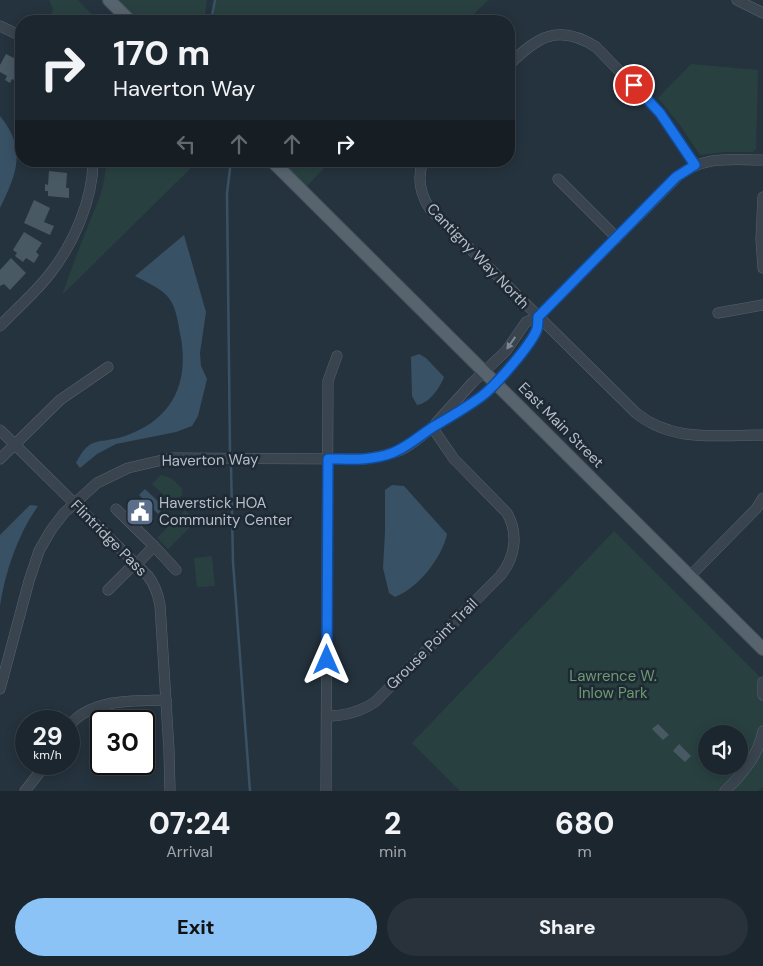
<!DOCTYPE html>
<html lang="en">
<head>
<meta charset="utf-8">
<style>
	:root { --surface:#1c262e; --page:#29323a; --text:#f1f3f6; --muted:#a0a5aa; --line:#3a434a; --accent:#8cc3f7 }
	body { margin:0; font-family:"DM Sans",sans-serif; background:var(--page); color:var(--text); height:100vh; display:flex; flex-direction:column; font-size:19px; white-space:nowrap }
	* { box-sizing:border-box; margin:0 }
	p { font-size:16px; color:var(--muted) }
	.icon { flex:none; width:28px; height:28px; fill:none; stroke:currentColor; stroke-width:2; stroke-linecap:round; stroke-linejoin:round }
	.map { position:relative; height:791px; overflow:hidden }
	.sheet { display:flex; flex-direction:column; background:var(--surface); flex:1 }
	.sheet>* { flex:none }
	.hud { position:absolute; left:15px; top:15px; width:500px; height:152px; border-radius:20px; box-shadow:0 2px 12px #0003,0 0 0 1px var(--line); background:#1c262e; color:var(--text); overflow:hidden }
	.buttons { position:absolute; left:698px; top:725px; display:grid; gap:10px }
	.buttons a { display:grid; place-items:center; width:50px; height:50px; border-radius:50%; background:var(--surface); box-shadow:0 2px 12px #0003,0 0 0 1px var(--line); font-size:25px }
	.speed { position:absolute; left:15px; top:710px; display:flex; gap:10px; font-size:25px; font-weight:700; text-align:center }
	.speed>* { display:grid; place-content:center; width:65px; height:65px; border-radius:50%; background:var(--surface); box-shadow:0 2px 12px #0003,0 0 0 1px var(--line); line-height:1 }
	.speed small { font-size:12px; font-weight:400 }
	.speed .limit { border:2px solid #111; border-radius:8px; background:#fff; color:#111 }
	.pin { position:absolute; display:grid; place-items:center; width:42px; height:42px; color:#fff; margin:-21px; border:2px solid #fff; border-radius:50%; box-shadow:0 1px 5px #0007 }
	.me { position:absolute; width:55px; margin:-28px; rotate:0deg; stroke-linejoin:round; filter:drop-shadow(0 0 4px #0008) }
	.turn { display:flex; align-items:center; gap:18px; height:105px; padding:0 15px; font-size:22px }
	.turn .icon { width:65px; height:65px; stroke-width:2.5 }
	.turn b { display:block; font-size:35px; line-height:42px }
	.lanes { display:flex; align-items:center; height:48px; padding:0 15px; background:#0003; justify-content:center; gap:25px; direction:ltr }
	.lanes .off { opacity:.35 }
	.eta { display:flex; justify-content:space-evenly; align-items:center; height:85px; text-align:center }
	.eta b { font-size:30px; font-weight:800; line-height:35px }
	.cta { display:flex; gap:10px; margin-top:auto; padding:10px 15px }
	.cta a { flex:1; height:58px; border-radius:30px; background:var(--accent); color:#111; font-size:20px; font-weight:800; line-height:58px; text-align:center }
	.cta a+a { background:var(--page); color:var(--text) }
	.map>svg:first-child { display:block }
	.green { fill:#284140; fill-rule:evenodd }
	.water { fill:#395165 }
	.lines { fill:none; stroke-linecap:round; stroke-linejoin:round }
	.stream { stroke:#395165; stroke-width:2.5 }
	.building { fill:#495964 }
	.minor-casing { stroke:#57626c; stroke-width:11 }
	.major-casing { stroke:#45505a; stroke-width:14 }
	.minor { stroke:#39444e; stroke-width:10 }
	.major { stroke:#57646e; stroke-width:12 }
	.oneway { fill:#7d8892 }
	.route-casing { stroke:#114b97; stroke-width:12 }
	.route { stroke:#1a73e8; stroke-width:9 }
	.labels { text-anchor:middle; stroke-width:5; stroke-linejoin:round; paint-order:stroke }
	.street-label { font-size:15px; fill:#b5bfc9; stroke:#1e2933 }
	.poi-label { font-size:15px; fill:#b5bfc9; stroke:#1e2933; text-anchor:start }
	.park-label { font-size:15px; fill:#6c9a71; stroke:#1e2933 }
</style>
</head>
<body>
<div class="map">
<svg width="763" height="791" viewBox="0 0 763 791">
	<rect width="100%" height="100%" fill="#25333e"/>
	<g class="green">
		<polygon points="49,0 78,0 98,21 49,21 53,9"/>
		<polygon points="114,0 207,0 204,21 135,21"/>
		<polygon points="215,0 488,0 467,21 211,21"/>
		<polygon points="691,64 758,70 756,149 753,152 724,152 700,155 680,125 658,98"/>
		<path d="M106 161H198L62 295C70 273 78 250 87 229 97 203 105 190 106 161Z"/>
		<polygon points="279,161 331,161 306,187"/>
		<polygon points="161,475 171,478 182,488 182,495 173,504 152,484"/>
		<polygon points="185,510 196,521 168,549 157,538"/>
		<path d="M614 531 763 680V787L758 791H460L412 743ZM706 734H739V766H706Z"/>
		<polygon points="212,556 215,586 197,587 194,558"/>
	</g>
	<g class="water">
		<path d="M0 116C27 149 17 173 0 208Z"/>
		<path d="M184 235 206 312 200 353 201 366 207 379 198 416 192 426 176 432 116 444 97 454 80 468 76 463C91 434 98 445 125 436 171 420 189 385 181 338 174 296 172 295 135 276Z"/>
		<path d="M419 354 426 358 444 377C440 387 430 403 417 405L412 396 411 357Z"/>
		<path d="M392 485 404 486 447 534C442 558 418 588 395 597L389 593 383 568 385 532V490Z"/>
		<polygon points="145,489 164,507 158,514 139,495"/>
		<path d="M30 505 38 506C18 534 5 572 0 606V535Z"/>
	</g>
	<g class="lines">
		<g class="stream">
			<polyline points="211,21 215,0"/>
			<polyline points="230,451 227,193 231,161"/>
			<polyline points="231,466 233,562 250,791"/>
		</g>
	</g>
	<g class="building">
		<polygon points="6,54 18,60 19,58 21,60 21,72 16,81 12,79 10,83 5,80 7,76 0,72 0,65"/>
		<polygon points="42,161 73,161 73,166 43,167"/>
		<polygon points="49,171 67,173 66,188 69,188 69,198 48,196 48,191 45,191 45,184 48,185"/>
		<polygon points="34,200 50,208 44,222 54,226 50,235 24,223"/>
		<polygon points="24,232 42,243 36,252 39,255 34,263 26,258 23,262 15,256 17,253 13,250"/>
		<polygon points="11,258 26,273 10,290 4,284 0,286 0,270"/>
		<polygon points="134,500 151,517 145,523 128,506"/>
		<polygon points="658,724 669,735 663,740 652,729"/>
		<polygon points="679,744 691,756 685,762 673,751"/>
	</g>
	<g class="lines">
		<defs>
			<g id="minor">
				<polyline points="737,0 763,13"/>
				<polyline points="0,26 21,36"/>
				<path d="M509 65C537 37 558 23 596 47L660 113 695 165"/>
				<path d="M423 161C417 178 420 194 430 209L636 413C673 443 719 435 763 435"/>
				<polyline points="558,179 617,238"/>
				<polyline points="763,197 761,239 763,268"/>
				<polyline points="718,313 763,305"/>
				<path d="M0 326C16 309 34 294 49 275 73 245 93 200 93 161"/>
				<path d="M436 423 473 382 506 351 526 322 538 317 677 177C704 155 730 160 763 160"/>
				<path d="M0 430 148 576C155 585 158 594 160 605L169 750 170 791"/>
				<polyline points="0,459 60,400 108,367"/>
				<polyline points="116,509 154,546 136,565"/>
				<polyline points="154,546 176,570"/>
				<polyline points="690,576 756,509 763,498"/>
				<polyline points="108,590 135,563"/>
				<polyline points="763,682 763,695"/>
				<path d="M0 689 29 581 39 551 51 530 64 513 97 483 128 468 171 458 364 459C377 457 389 455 401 450 413 444 422 435 432 428 448 417 465 408 481 397 494 387 532 344 537 329 538 325 538 321 538 317"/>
				<path d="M327 716C346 716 360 712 375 702L500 576C515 558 519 534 507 513L454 459 432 427"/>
				<path d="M69 726C91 698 133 701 166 700"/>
				<polyline points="25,791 46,764"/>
				<polyline points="326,791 328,381 337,356"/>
				<path d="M725 791C743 774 758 756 763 731"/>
			</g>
			<g id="major">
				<polyline points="109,0 130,21"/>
				<polyline points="272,161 763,649"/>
			</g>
		</defs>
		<use href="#minor" class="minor-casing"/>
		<use href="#major" class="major-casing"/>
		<use href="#minor" class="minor"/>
		<use href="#major" class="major"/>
	</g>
	<defs><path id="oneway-solid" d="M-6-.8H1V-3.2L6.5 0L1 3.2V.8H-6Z" transform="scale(1.25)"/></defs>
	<use class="oneway" href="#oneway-solid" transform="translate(511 343) rotate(125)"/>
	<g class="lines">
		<defs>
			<path id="route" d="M327 660 328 459C349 459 371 461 392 453 408 447 419 436 433 427 450 417 466 408 482 396 495 386 532 344 537 329 538 325 538 321 538 317L676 177 695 165 660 113 634 85"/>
		</defs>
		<use href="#route" class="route-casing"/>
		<use href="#route" class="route"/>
	</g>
	<defs>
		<symbol id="civic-square" viewBox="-11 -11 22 22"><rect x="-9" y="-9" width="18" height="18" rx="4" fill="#5c6f8a" stroke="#1e2933"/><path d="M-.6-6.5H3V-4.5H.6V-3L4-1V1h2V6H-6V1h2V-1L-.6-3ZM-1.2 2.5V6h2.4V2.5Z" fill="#fff"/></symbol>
	</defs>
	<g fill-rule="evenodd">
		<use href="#civic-square" x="124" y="496" width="32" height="32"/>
	</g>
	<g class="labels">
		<g class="street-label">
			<text transform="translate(478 256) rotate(46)" y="5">Cantigny Way North</text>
			<text transform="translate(561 425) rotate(45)" y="5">East Main Street</text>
			<text transform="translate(210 460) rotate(-1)" y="5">Haverton Way</text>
			<text transform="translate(109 538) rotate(45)" y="5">Flintridge Pass</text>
			<text transform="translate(432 644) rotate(-45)" y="5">Grouse Point Trail</text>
		</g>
		<g class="poi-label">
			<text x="159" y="508">Haverstick HOA<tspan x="159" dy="17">Community Center</tspan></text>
		</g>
		<g class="park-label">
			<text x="613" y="681">Lawrence W.<tspan x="613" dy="17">Inlow Park</tspan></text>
		</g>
	</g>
</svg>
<div class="buttons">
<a><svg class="icon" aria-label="sound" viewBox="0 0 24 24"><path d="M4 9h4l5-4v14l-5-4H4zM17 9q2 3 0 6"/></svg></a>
</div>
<div class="speed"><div>29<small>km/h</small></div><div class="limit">30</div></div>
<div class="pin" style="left:634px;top:85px;background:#d93025"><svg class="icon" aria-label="arrive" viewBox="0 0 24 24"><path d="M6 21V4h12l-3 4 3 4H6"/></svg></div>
<svg class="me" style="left:327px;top:660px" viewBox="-20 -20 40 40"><path d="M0-17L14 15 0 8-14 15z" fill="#1a73e8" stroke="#fff" stroke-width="4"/></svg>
<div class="hud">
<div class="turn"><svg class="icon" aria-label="right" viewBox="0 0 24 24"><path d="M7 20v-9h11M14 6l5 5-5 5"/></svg><div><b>170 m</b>Haverton Way</div></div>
<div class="lanes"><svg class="icon off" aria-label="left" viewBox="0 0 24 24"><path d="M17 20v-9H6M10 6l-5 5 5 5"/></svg><svg class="icon off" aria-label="ahead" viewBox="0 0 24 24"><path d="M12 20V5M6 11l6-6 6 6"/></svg><svg class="icon off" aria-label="ahead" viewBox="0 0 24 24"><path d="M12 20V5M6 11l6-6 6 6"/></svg><svg class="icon" aria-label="right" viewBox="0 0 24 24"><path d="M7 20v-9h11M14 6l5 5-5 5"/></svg></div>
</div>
</div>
<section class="sheet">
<div class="eta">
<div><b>07:24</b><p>Arrival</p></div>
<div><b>2</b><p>min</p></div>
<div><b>680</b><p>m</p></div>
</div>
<div class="cta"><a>Exit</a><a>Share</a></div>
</section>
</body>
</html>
